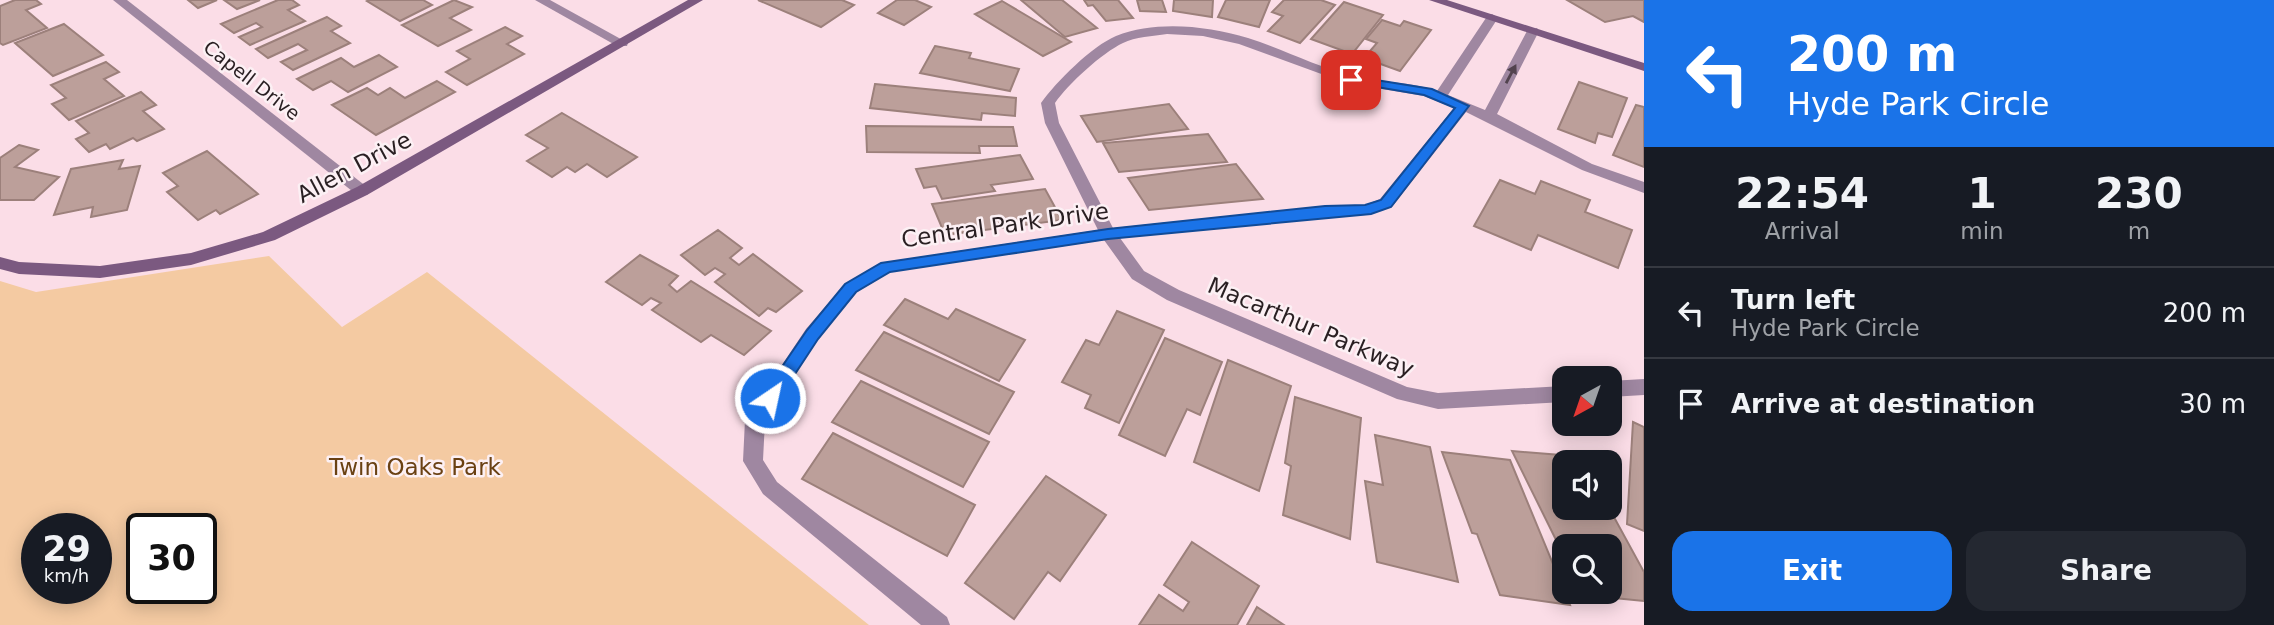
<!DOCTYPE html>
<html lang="en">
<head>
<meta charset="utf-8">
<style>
	:root { --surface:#171b24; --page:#242831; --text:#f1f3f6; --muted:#9ea1a6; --line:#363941; --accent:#1a73e8 }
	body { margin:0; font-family:"DejaVu Sans",sans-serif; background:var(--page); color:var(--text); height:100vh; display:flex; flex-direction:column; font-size:26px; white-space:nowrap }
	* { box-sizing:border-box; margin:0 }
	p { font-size:23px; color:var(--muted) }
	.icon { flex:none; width:38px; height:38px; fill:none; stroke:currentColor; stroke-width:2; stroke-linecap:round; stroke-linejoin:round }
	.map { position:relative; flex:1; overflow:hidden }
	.side { display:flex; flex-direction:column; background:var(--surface); width:630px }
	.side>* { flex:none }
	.guide { background:#1a73e8; color:#fff; overflow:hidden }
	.needle { width:46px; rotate:220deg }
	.buttons { position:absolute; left:1552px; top:366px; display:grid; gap:14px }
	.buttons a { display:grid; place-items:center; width:70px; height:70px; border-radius:14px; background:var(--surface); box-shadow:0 4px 18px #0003; font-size:35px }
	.speed { position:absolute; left:21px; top:513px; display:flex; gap:14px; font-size:35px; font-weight:700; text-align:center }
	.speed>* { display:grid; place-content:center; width:91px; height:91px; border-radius:50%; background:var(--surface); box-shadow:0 4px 18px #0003; line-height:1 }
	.speed small { font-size:18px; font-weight:400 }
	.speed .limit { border:4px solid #111; border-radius:10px; background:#fff; color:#111 }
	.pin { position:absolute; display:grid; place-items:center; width:60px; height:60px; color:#fff; margin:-30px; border-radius:14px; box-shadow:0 4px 10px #0006 }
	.me { position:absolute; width:77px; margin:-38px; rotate:34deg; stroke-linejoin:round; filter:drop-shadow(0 0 5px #0008) }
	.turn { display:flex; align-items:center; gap:24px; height:147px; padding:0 28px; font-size:32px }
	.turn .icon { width:91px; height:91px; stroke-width:2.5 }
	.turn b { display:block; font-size:49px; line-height:60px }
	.eta { display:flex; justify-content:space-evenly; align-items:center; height:119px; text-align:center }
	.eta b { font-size:42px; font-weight:700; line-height:49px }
	.cta { display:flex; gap:14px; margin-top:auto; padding:14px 28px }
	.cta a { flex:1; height:80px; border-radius:21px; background:var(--accent); color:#fff; font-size:28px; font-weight:700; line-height:80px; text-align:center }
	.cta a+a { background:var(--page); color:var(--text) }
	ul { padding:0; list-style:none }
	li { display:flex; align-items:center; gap:21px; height:91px; padding:0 28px; border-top:2px solid var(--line) }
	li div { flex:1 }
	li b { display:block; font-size:26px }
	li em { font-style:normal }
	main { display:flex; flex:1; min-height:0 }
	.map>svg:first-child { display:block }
	.green { fill:#f4caa2; fill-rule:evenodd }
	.building { fill:#bc9f9a; stroke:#9c807b; stroke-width:2 }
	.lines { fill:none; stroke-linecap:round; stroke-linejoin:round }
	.street { fill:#9f87a1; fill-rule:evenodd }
	.secondary { fill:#7b5980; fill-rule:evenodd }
	.oneway { fill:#52434e }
	.route { fill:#1a73e8; stroke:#114b97; stroke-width:2 }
	.labels { text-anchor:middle; stroke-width:5; stroke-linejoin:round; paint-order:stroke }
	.far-street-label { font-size:19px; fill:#291f22; stroke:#fcf0f4 }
	.street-label { font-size:23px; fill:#291f22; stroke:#fcf0f4 }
	.park-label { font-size:23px; fill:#6a4113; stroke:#fcf0f4 }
</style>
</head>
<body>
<main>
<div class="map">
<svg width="1644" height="625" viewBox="0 0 1644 625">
	<rect width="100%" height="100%" fill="#fbdde7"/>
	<path class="green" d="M269 256 342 327 427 272 869 625H0V281L36 292ZM37 528H96V588H37ZM142 528H201V588H142Z"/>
	<g class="building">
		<polygon points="15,0 36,0 41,4 26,10 47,28 3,45 0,43 0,6"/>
		<polygon points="188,0 217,0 198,8"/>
		<polygon points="224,0 260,0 237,9"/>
		<polygon points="278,0 292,0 299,5 288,10 305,21 250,45 239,37 262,27 256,23 234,33 221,24"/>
		<polygon points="369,0 423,0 432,5 400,21 367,1"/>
		<polygon points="454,0 472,7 450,18 471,30 438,46 402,25"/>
		<polygon points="758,0 842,0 854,5 821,27"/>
		<polygon points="897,0 915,0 931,7 904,25 878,13"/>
		<polygon points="1021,0 1062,0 1097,28 1065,37"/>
		<polygon points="1084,0 1118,0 1133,18 1106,21 1093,5 1088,6"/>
		<polygon points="1137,0 1162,0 1166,12 1140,11"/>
		<polygon points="1174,0 1213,0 1212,17 1173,11"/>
		<polygon points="1226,0 1270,0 1259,27 1218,17"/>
		<polygon points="1284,0 1321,0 1335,5 1300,43 1268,31 1283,16 1272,12"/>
		<polygon points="1567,0 1644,0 1644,22 1633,16 1605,22"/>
		<polygon points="1002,1 1029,17 1071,42 1043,56 975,14"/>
		<polygon points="1344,2 1383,15 1352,54 1311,39"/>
		<polygon points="327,17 341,26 331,31 350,43 293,70 281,62 307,50 298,44 268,58 256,49"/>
		<polygon points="1382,20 1400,26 1404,21 1431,30 1400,71 1364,58 1377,43 1366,39"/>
		<polygon points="64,24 103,55 53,76 15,43"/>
		<polygon points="505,27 522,36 507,44 524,54 467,85 446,72 470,59 457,51"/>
		<polygon points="935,46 971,53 969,58 1019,69 1010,91 920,73"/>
		<polygon points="379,55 397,67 348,92 331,81 313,90 297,79 341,58 354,67"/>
		<polygon points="106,62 119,72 104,79 124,96 69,120 52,104 66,98 51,85"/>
		<polygon points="437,81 455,92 376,135 332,105 367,88 378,95 390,88 405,98"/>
		<polygon points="1579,82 1627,98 1612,137 1598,133 1595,143 1558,129"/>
		<polygon points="875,84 1016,98 1015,116 982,113 981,120 870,108"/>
		<polygon points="141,92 156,105 143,111 164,129 137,141 133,138 110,149 106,144 89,152 76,139 89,133 76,121"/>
		<polygon points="1169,104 1188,129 1097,142 1081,116"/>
		<polygon points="1636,105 1644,107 1644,167 1613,155"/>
		<polygon points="562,113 637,157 607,177 587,164 575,172 567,167 552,177 527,161 548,148 526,135"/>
		<polygon points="866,126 1013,127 1017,146 979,146 980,153 867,152"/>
		<polygon points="1208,134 1227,162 1119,172 1103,143"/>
		<polygon points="19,145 38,150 15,167 59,177 34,200 0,200 0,158"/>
		<polygon points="207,151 258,194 220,214 216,210 198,220 167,192 178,186 163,173"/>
		<polygon points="1020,155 1033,179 991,185 995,191 942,199 936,186 924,188 916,169"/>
		<polygon points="123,160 119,169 140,166 127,210 91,217 93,207 54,215 71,169"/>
		<polygon points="1236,164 1263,199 1149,210 1128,178"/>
		<polygon points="1500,180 1535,194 1541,181 1590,200 1585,212 1632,230 1618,268 1538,235 1531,250 1474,226"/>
		<polygon points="1045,189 1062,220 945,235 932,204"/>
		<polygon points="718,230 742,248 730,258 739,265 753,254 802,291 776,312 768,308 759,316 715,282 725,274 715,268 705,275 681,255"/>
		<polygon points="640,255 678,276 669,285 677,292 691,281 771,331 744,355 711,335 701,342 652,310 661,303 651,298 642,305 606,282"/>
		<polygon points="905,299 948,319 956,309 1025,340 999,381 884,325"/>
		<polygon points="1117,311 1164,330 1119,423 1085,408 1091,395 1062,382 1086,340 1099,345"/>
		<polygon points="884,332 1014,392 989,434 856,370"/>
		<polygon points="1165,338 1222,362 1200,415 1187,409 1165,456 1119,435"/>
		<polygon points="1228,360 1291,386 1259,491 1194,462"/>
		<polygon points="861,381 989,442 963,487 832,422"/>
		<polygon points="1295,397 1361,418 1350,539 1283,515 1291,466 1285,463"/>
		<polygon points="1633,422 1644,427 1644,531 1627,524"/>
		<polygon points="833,433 975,505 947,556 802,479"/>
		<polygon points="1375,435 1430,447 1458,582 1377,562 1365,481 1383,485"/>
		<polygon points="1512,451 1561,455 1565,462 1564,508 1609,508 1644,572 1644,601 1584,595 1582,592 1610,592 1610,546 1564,546 1564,556"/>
		<polygon points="1442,452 1510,460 1570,605 1500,595 1477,534 1472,533"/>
		<polygon points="1046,476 1106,515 1060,581 1048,572 1014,619 965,583"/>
		<polygon points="1192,542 1259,586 1237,625 1139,625 1159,595 1183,611 1189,602 1164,585"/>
		<polygon points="1257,607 1284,625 1247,625"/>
	</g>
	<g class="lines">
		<g class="street">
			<polygon points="113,0 127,0 367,187 370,191 367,195 357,195"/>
			<polygon points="535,0 550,0 628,43 627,46 617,46"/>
			<path d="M1492 14 1498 18 1448 95 1485 110 1527 31 1537 28 1539 31 1497 114 1592 164 1644 182V193L1582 170 1466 112 1392 207 1366 215 1325 216 1120 238 1144 271 1179 290 1407 387 1438 393 1564 386V402L1438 409 1397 399 1167 300 1132 279 1104 240 890 272 857 292 818 339 765 421 763 460 777 482 947 617 950 625H921L763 494 743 461 745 420 806 329 845 284 880 263 1098 230 1045 123 1041 103C1056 82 1092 46 1116 36 1157 20 1207 26 1248 38 1283 49 1317 67 1353 76 1380 83 1411 81 1437 91L1488 15ZM1167 34 1203 36 1239 44 1346 83 1424 96 1454 108 1380 199 1365 205 1325 206 1113 228 1059 123 1055 103C1068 84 1102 53 1123 43 1135 37 1153 36 1167 34Z"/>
			<polygon points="1644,379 1644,395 1610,397 1610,381"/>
		</g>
		<g class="secondary">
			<polygon points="688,0 703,0 367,195 275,240 191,265 100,278 19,274 0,269 0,257 19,262 100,266 191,253 263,232 357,187"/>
			<polygon points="1429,0 1447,0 1644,63 1644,71"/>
		</g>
	</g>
	<defs><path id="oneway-solid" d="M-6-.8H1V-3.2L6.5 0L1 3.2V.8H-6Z" transform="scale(1.75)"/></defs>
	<use class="oneway" href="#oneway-solid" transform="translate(1511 74) rotate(-62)"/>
	<polygon class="route" points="1351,76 1432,89 1469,106 1391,207 1371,214 1108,239 890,272 856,292 818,339 776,403 764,403 761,398 764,393 807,330 845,284 881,263 1108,229 1325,206 1365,205 1381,200 1455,108 1424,95 1347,82 1347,77"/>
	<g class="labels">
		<g class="far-street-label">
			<text transform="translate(252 80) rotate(38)" y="7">Capell Drive</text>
		</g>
		<g class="street-label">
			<text transform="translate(354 167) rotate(-28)" y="8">Allen Drive</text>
			<text transform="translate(1005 225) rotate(-8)" y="8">Central Park Drive</text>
			<text transform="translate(1311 327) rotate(23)" y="8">Macarthur Parkway</text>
		</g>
		<g class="park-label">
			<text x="415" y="475">Twin Oaks Park</text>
		</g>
	</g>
</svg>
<div class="buttons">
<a><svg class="needle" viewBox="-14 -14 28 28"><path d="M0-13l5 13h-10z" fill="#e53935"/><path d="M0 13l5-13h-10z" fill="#9ea1a6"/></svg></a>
<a><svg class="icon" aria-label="sound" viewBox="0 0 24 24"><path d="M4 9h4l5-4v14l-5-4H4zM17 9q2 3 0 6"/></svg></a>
<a><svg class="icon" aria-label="search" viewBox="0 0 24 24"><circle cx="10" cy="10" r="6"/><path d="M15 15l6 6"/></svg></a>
</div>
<div class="speed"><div>29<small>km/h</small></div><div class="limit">30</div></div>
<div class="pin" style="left:1351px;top:80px;background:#d93025"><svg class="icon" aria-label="arrive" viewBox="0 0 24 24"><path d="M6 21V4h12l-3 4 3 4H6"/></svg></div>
<svg class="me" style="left:770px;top:398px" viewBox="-20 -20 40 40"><circle r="17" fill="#1a73e8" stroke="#fff" stroke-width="3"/><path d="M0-11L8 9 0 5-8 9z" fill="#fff"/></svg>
</div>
<section class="side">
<div class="guide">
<div class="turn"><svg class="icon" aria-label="left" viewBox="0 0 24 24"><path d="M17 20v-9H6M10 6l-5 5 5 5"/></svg><div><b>200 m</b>Hyde Park Circle</div></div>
</div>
<div class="eta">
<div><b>22:54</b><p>Arrival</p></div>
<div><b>1</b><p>min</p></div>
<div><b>230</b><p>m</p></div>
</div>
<ul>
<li><svg class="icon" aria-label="left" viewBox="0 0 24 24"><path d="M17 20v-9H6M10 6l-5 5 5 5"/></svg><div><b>Turn left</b><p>Hyde Park Circle</p></div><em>200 m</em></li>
<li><svg class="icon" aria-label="arrive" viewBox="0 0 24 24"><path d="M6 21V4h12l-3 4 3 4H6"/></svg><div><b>Arrive at destination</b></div><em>30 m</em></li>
</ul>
<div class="cta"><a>Exit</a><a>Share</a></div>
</section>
</main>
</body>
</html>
